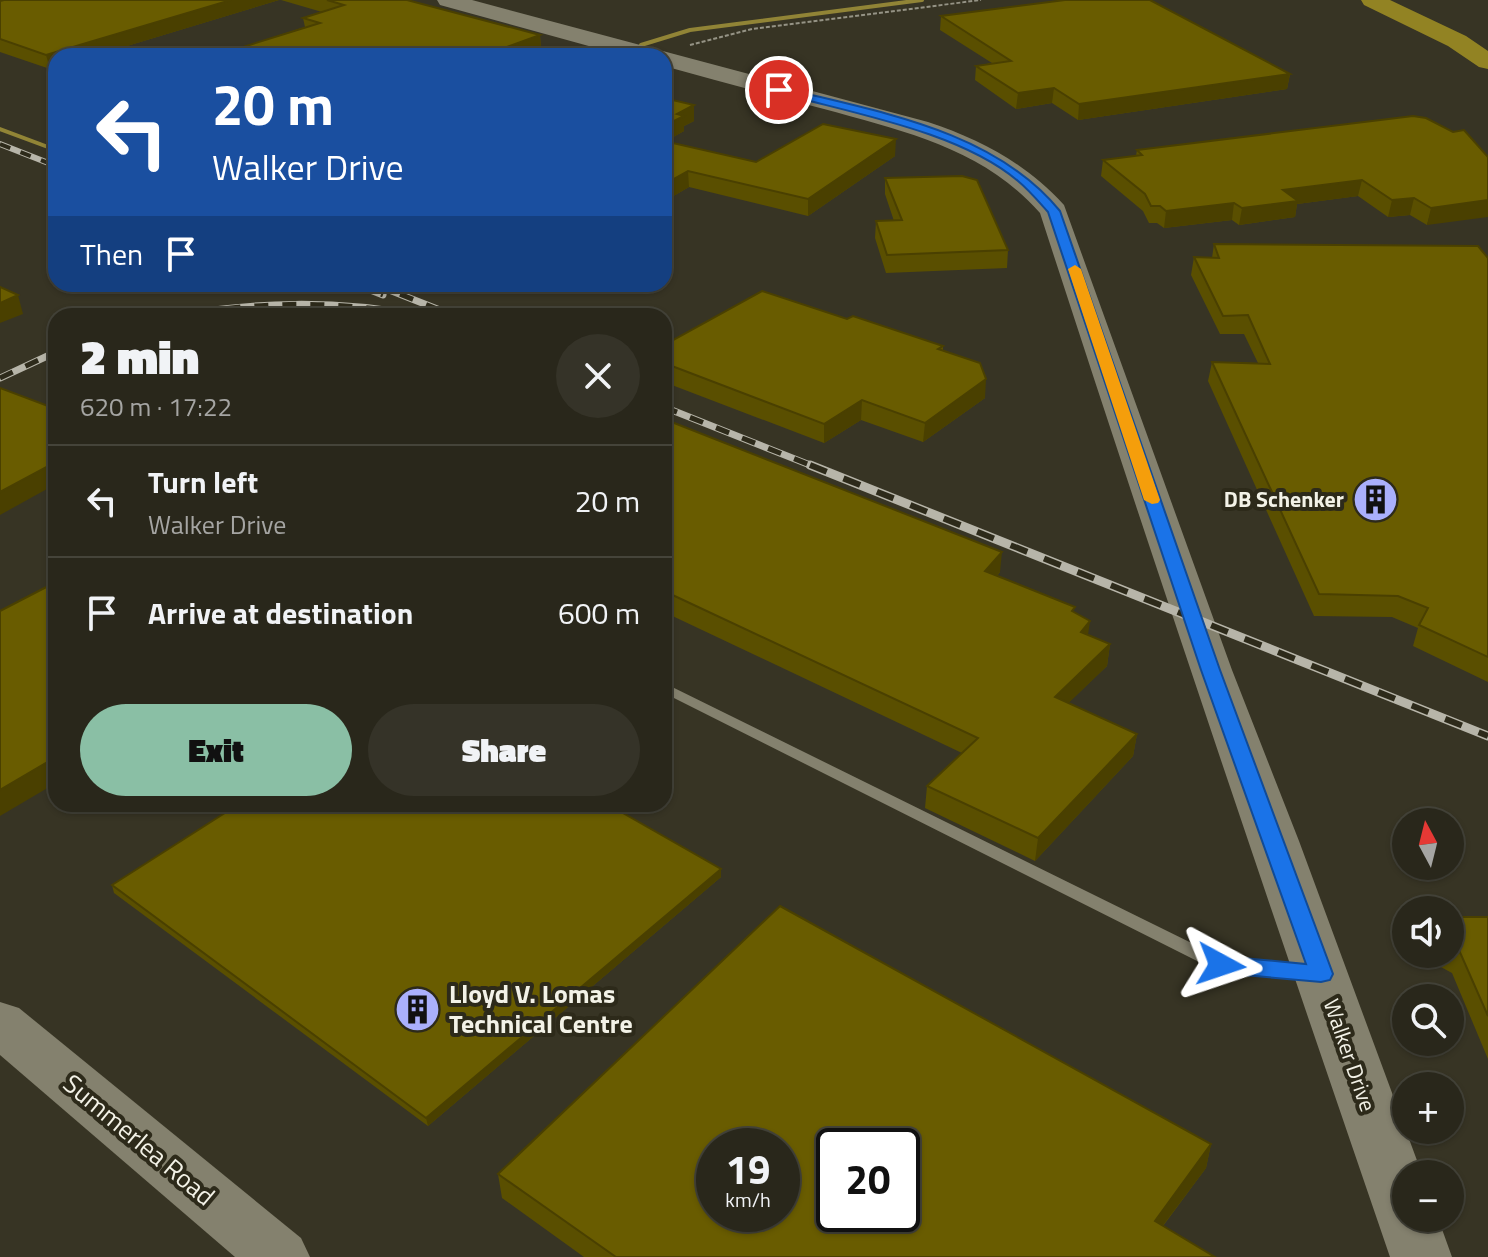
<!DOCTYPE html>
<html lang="en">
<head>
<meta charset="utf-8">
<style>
	:root { --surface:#29271b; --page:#353328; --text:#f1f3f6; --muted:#a5a5a3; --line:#45443a; --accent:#8abfa5 }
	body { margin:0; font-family:"Titillium Web",sans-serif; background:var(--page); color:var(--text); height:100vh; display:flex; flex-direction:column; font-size:30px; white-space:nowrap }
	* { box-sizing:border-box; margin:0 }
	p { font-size:26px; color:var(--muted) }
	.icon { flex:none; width:44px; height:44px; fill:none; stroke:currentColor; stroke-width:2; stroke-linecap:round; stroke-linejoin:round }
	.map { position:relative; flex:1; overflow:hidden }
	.sheet { position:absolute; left:48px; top:308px; width:624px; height:504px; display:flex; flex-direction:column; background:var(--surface); border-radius:24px; box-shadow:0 2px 6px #0004,0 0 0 2px var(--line) }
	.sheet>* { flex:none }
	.banner { position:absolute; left:48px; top:48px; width:624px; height:244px; border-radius:24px; box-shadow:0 2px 6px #0004,0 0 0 2px var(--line); background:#1a4fa0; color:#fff; overflow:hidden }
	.needle { width:52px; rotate:353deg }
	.fabs { position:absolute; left:1392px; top:808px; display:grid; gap:16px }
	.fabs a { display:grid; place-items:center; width:72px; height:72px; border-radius:50%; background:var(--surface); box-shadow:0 2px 6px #0004,0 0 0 2px var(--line); font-size:40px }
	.speed { position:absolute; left:696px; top:1128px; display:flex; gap:16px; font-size:40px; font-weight:700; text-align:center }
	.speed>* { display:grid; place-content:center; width:104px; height:104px; border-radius:50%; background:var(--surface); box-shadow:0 2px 6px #0004,0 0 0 2px var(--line); line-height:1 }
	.speed small { font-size:20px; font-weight:400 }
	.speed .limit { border:4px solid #111; border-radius:12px; background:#fff; color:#111 }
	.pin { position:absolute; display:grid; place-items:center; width:68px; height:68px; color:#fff; margin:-34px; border:4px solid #fff; border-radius:50%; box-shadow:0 2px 8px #0007 }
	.me { position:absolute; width:88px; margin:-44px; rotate:95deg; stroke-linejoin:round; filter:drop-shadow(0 0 6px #0008) }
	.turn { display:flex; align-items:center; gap:28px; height:168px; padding:0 32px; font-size:36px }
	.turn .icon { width:104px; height:104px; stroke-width:2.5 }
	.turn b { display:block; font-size:56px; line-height:68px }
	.then { display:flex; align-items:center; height:76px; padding:0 32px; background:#0003; gap:16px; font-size:30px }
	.round { display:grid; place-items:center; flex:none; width:84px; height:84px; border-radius:42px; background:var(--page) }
	.overview { display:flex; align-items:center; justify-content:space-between; height:136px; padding:0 32px }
	h1 { font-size:48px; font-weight:800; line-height:60px }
	.primary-button { display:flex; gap:16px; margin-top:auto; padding:16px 32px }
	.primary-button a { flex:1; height:92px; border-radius:48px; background:var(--accent); color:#111; font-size:32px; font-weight:800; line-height:92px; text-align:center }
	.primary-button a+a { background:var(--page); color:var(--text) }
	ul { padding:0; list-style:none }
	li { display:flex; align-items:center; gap:24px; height:112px; padding:0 32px; border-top:2px solid var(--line) }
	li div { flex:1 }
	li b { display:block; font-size:30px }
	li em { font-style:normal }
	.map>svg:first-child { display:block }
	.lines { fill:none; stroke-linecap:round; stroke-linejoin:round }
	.stream { stroke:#918436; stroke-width:4 }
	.path { stroke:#959385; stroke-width:2; stroke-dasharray:4 2; stroke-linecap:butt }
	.lane { fill:#84816e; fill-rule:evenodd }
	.secondary { fill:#84816e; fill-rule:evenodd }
	.highway { fill:#928323; fill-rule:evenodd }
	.rail-far2-casing { stroke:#b7b5a9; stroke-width:6 }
	.rail-far1-casing { stroke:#b7b5a9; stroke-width:7 }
	.rail-casing { stroke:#b7b5a9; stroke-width:9 }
	.rail-far2 { stroke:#2d2a1a; stroke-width:4; stroke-dasharray:11; stroke-linecap:butt }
	.rail-far1 { stroke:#2d2a1a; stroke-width:5; stroke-dasharray:14; stroke-linecap:butt }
	.rail { stroke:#2d2a1a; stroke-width:6; stroke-dasharray:18; stroke-linecap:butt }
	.wall { fill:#5a4f00 }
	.shaded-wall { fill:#4a4000 }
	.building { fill:#695c00; stroke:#4a4000; stroke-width:2; fill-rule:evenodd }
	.route { fill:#1a73e8; stroke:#114b97; stroke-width:2 }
	.slow { fill:#f59e0b }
	.labels { text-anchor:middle; stroke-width:8; stroke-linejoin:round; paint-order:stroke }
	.poi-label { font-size:22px; font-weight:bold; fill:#f3f2e7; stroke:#2d2a1a; text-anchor:end }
	.street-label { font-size:22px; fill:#f3f2e7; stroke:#2d2a1a }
	.near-poi-label { font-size:26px; font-weight:bold; fill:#f3f2e7; stroke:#2d2a1a; text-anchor:start }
	.near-street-label { font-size:26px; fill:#f3f2e7; stroke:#2d2a1a }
</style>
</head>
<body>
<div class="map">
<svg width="1488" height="1257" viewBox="0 0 1488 1257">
	<rect width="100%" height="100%" fill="#373424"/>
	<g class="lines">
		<g class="stream">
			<polyline points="641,45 690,30 922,0"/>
			<polyline points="0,129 56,150"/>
		</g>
		<polyline class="path" points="690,45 752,29 981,0"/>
		<polygon class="lane" points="664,683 1224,959 1309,966 1315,968 1318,973 1315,978 1309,980 1215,970 664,693"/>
		<g class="secondary">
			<path d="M437 0H472L928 122C982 140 1025 163 1064 205L1232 670 1299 841 1422 1174H1406V1218H1438L1452 1257H1390C1271 910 1153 562 1040 213 984 149 904 131 824 109 770 95 717 81 664 66V56H625L440 5Z"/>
			<polygon points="0,1002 19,1008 301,1238 310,1257 235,1257 0,1055"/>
		</g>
		<polygon class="highway" points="1361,0 1390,0 1466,36 1488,51 1488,69 1479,67 1448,46 1364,5"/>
		<defs>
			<polyline id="rail-far2" points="0,144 56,166"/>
			<g id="rail-far1">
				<polyline points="355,284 383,295"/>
				<polyline points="374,284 455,316"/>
				<path d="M171 316C255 302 336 299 420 316"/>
				<polyline points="0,378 56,352"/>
				<polyline points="664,407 815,467"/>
			</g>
			<polyline id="rail" points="810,465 1488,736"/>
		</defs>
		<use href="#rail-far2" class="rail-far2-casing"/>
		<use href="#rail-far1" class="rail-far1-casing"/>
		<use href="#rail" class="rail-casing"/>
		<use href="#rail-far2" class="rail-far2"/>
		<use href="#rail-far1" class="rail-far1"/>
		<use href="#rail" class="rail"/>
	</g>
	<g class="wall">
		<polygon points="4,0 279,0 94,56 56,56 56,68 50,69 0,52 0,1"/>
		<polygon points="281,0 407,0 540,35 541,50 524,56 214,56 305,27 303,18 322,12"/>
		<polygon points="941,16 1290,74 1287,89 1078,120 1052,103 1016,109 975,80 976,66 992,63 940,30"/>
		<polygon points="664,98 694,121 684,126 684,131 666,141 756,162 895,156 808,216 689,187 670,198 664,196"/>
		<polygon points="56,106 56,124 54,123 51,107"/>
		<polygon points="1453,132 1427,225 1410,215 1388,217 1358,196 1297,204 1295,217 1239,225 1232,220 1164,228 1157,223 1149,223 1143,211 1101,176 1103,160 1136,156 1137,150"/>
		<polygon points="885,178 1008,250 1007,268 886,273 875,238 876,221 894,221 885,194"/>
		<polygon points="1214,244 1488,258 1488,682 1413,646 1418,628 1392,617 1314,616 1208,381 1212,362 1258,363 1244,334 1220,334 1191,275 1194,257 1212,258"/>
		<polygon points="502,284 526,284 518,289"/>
		<polygon points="847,319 943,346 943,350 985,398 923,442 861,420 824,443 664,382 664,345"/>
		<polygon points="664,419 1000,572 997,576 1074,612 1088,635 1110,644 1107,666 1068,703 1137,734 1133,756 1035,861 925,808 927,786 962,753 664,612"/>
		<polygon points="721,869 721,877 428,1126 114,893 112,885"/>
		<polygon points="1456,917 1488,917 1488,1059 1452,973 1439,966 1443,954 1450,954 1450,936"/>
		<polygon points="1211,1144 1206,1168 1163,1226 1215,1257 584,1257 502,1198 498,1174"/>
	</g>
	<g class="shaded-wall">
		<polygon points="231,0 279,0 94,56 56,56 56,68 50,69 46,55"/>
		<polygon points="540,35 541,50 524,56 482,56"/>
		<polygon points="1290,74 1287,89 1078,120 1079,104"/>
		<polygon points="1054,88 1052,103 1016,109 1018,93"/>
		<polygon points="694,105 694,121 684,126 684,131 664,142 664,126 677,114"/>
		<polygon points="896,139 895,156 808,216 808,199"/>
		<polygon points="688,171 689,187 670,198 670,181"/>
		<polygon points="1362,180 1358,196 1297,204 1295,217 1239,225 1242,208 1283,190"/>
		<polygon points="1488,195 1488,217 1427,225 1431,208"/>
		<polygon points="1414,198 1410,215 1388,217 1392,200"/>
		<polygon points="1234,203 1232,220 1164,228 1166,211"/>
		<polygon points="18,295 23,314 0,323 0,303"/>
		<polygon points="986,379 985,398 923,442 925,423"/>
		<polygon points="862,400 861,420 824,443 824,424"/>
		<polygon points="56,462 56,484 0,515 0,492"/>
		<polygon points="1002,552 1000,572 983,592 985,571"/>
		<polygon points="1090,621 1087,642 1081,632"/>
		<polygon points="1110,644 1107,666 1052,719 1055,697"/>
		<polygon points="1137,734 1133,756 1035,861 1038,838"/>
		<polygon points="56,757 56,783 0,816 0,790"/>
		<polygon points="721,869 721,877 428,1126 426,1118"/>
		<polygon points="1211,1144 1206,1168 1149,1244 1155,1221"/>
	</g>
	<g class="building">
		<polygon points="4,0 231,0 46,55 0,39 0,1"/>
		<polygon points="327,0 407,0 540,35 482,56 214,56 320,23 303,18 344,5"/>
		<polygon points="1065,0 1150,0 1290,74 1079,104 1054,88 1018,93 976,66 1011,61 941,16"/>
		<polygon points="664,98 694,105 677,114 684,116 664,126"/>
		<polygon points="1413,116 1426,118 1453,132 1464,130 1488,157 1488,200 1431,208 1414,198 1392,200 1362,180 1283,190 1298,201 1242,208 1234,203 1166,211 1160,206 1151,206 1145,194 1103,160 1142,155 1137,150"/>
		<polygon points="823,124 896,139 808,199 688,171 670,181 664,180 664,141 756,162"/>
		<polygon points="962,176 977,180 1008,250 887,255 876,221 902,220 885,178"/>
		<polygon points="1214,244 1478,246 1488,258 1488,657 1419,625 1428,608 1398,596 1319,594 1212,362 1270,364 1248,315 1223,316 1194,257 1219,258"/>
		<polygon points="0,287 18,295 0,303"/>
		<polygon points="762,291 847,319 853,316 943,346 938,349 980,363 986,379 925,423 862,400 824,424 664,363 664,345"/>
		<polygon points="0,388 56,409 56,462 0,492"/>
		<polygon points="664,419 1002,552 985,571 1075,607 1072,611 1090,621 1081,632 1110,644 1055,697 1137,734 1038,838 927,786 978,738 664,591"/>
		<polygon points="56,582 56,757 0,790 0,611"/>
		<polygon points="239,804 607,804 721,869 426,1118 112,885"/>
		<path d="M780 906 1211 1144 1155 1221 1215 1257H616L498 1174ZM714 1146H782V1214H714ZM834 1146H902V1214H834Z"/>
		<polygon points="1456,917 1488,917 1488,1016 1459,950 1450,945 1450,940 1461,929"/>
	</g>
	<path class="route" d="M779 87C877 112 993 129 1060 211L1220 670 1333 974 1330 980 1321 982 1221 973 1213 971 1210 965 1213 959 1221 956 1306 964 1201 670 1048 212C1039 202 1029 190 1018 181 959 131 850 113 776 92L774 90Z"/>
	<polygon class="slow" points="1075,265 1081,269 1160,500 1158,503 1152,504 1144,500 1068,269"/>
	<defs>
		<symbol id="building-disc" viewBox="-11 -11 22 22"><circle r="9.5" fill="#aab0fc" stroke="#2d2a1a"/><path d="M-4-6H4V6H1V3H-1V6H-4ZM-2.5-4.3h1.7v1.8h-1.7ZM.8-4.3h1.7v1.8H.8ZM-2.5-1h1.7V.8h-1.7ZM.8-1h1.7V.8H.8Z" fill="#111"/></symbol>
	</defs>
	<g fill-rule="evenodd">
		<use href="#building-disc" x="1350" y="474" width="51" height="51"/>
		<use href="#building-disc" x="392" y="984" width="51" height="51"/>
	</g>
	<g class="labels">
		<g class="poi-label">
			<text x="1344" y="507">DB Schenker</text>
		</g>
		<g class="street-label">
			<text transform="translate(1350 1055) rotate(71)" y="8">Walker Drive</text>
		</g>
		<g class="near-poi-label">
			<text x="449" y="1003">Lloyd V. Lomas<tspan x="449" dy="30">Technical Centre</tspan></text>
		</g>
		<g class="near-street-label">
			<text transform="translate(139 1140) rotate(40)" y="9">Summerlea Road</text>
		</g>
	</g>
</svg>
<div class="fabs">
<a><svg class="needle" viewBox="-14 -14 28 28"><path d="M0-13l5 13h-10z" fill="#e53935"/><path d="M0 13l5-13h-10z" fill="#a5a5a3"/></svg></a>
<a><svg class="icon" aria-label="sound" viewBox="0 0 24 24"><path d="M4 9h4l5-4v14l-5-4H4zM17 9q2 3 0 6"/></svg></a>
<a><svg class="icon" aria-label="search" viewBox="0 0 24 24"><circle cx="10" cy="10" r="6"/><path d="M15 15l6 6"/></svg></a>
<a>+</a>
<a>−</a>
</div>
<div class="speed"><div>19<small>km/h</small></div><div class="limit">20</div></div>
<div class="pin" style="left:779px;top:90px;background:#d93025"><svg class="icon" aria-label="arrive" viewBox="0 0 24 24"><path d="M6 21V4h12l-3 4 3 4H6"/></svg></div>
<svg class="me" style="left:1221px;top:965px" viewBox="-20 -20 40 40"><path d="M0-17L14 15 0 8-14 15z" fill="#1a73e8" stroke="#fff" stroke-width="4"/></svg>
<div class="banner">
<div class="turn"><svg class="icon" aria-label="left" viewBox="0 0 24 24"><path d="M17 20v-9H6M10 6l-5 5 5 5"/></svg><div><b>20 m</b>Walker Drive</div></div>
<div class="then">Then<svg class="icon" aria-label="arrive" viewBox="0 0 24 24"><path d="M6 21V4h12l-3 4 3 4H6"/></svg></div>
</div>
<section class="sheet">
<div class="overview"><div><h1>2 min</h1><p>620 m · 17:22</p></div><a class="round"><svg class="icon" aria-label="close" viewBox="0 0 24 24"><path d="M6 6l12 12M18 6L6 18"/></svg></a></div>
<ul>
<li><svg class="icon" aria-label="left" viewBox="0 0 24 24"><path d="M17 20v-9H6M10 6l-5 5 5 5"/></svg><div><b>Turn left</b><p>Walker Drive</p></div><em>20 m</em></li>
<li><svg class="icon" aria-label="arrive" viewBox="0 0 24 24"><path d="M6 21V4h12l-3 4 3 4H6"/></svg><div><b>Arrive at destination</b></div><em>600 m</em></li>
</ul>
<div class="primary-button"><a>Exit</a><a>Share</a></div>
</section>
</div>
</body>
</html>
